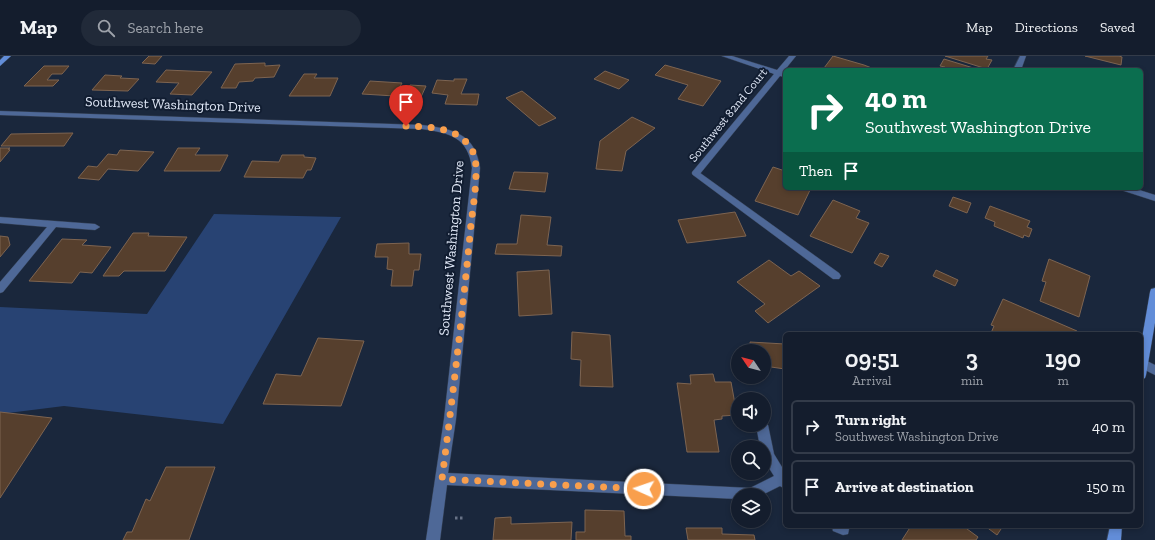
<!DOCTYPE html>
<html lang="en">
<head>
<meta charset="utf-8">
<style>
	:root { --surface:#141d2d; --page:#212a39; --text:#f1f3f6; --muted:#9da2aa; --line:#333b49 }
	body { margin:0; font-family:"Zilla Slab",serif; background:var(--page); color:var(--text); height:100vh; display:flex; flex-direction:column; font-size:15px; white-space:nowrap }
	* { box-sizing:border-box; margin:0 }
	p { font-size:13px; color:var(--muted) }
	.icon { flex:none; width:22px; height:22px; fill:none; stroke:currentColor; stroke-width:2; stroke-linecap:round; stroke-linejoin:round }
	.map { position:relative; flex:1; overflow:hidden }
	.details { position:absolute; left:783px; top:276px; width:360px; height:196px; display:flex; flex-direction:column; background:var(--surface); border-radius:6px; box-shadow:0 2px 6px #0003,0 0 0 1px var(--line) }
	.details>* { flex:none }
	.banner { position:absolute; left:783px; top:12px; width:360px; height:122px; border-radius:6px; box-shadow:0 2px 6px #0003,0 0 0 1px var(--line); background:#0b6e4f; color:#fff; overflow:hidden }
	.needle { width:26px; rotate:305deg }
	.tools { position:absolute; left:731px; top:288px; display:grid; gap:8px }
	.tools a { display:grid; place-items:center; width:40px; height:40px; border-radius:50%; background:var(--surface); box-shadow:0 2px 6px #0003,0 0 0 1px var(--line); font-size:20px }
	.pin { position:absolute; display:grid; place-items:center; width:34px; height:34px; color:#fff; margin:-41px -17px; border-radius:50% 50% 50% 0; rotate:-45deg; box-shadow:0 0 4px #0007 }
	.pin .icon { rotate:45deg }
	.me { position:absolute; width:44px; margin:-22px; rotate:273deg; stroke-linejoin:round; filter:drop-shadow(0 0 3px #0008) }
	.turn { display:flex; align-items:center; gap:14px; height:84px; padding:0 16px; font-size:18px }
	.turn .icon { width:52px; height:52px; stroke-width:2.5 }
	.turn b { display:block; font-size:28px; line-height:34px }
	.then { display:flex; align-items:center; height:38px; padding:0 16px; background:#0003; gap:8px; font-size:15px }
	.eta { display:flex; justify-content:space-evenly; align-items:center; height:68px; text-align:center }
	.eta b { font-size:24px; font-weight:600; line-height:28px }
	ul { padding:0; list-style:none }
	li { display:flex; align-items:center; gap:12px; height:54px; margin:0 8px 6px; padding:0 8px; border:2px solid var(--line); border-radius:6px }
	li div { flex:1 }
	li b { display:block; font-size:15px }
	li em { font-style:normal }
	header { display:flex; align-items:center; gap:24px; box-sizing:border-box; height:56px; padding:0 20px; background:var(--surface); border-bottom:1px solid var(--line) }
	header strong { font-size:19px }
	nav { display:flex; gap:22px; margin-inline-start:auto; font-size:14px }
	.search { width:280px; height:36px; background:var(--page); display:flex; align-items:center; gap:10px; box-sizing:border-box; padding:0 14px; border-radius:22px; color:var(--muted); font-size:15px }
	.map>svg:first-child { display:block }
	.green { fill:#284373 }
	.building { fill:#563f2d; stroke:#7d6451 }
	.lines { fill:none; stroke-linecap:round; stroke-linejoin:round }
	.lane-casing { stroke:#364256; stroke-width:1 }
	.street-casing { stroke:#364256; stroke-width:1 }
	.secondary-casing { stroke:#364256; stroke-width:1 }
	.path { stroke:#687386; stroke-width:3; stroke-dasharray:2.5 2.5; stroke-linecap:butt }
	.lane { fill:#4e6897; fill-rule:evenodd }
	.street { fill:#4e6897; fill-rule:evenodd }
	.secondary { fill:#628dd8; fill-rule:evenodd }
	.route { stroke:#f99f4d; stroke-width:7; stroke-dasharray:0 12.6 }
	.labels { text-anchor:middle; stroke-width:4; stroke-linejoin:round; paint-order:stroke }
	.far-street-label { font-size:12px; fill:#e1e9f8; stroke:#111d31 }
	.street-label { font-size:14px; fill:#e1e9f8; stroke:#111d31 }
</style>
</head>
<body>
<header>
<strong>Map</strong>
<div class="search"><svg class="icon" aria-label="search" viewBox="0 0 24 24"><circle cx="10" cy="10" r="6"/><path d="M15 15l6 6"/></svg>Search here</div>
<nav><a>Map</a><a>Directions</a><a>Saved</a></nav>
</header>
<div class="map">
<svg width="1155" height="484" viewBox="0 0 1155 484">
	<rect width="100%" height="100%" fill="#1a273c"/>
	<polygon class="green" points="214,158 341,161 223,368 64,350 0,358 0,251 147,258"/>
	<g class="building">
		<polygon points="149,0 162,0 155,8 142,7"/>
		<polygon points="833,0 864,9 877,14 831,14 824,12"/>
		<polygon points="945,0 988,0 986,3 992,4 987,13"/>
		<polygon points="1085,0 1119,0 1122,1 1121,9"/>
		<polygon points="944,3 980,14 944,14 945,11 940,10"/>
		<polygon points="265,7 265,10 280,9 274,21 255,22 253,25 239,26 236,32 221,32 235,8"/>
		<polygon points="665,9 721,25 703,50 678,43 688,29 655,19"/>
		<polygon points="44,10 69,10 62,18 52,18 47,24 59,24 53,30 24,30"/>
		<polygon points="166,14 212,16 192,39 170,38 179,27 156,26"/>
		<polygon points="605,15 629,24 619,33 594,23"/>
		<polygon points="304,18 317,18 314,22 338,22 330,40 289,40"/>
		<polygon points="105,19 122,20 120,22 139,23 128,35 92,34"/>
		<polygon points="454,23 467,23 461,38 479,38 477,49 445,48 448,39 432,37 437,24 454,25"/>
		<polygon points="370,25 402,27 395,40 362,38"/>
		<polygon points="410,29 426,30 421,41 405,40"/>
		<polygon points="522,35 556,62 539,70 506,42"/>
		<polygon points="632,61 655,72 626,95 622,115 596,113 600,85"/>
		<polygon points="73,77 64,90 1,90 11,78"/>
		<polygon points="0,92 10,92 8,93 10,94 0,106"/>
		<polygon points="178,92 200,92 195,99 228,99 220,115 164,115"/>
		<polygon points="120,94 154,96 138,115 108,113 99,124 78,122 88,110 97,111 108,98 117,99"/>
		<polygon points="282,99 304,99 304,101 316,102 311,114 307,114 303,122 244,121 252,105 279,106"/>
		<polygon points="773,111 785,115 785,132 811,132 798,159 755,145"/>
		<polygon points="514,116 548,117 545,136 509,133"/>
		<polygon points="953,141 971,147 967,157 949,150"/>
		<polygon points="833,144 860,155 856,162 869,167 852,197 810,180"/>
		<polygon points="990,150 1030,165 1027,171 1032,173 1029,181 1024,179 1023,182 994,170 995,166 985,162"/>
		<polygon points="735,156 746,180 687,187 678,164"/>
		<polygon points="521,159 551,161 547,189 562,190 561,200 495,198 497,188 517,188"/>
		<polygon points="133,177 149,177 148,180 187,181 165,215 124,215 119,220 103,220"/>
		<polygon points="0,180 8,181 10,189 0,201"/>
		<polygon points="62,183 87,184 82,189 111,191 92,217 80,216 72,227 29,225"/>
		<polygon points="409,187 409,198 421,198 419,214 414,214 412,230 391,230 393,214 387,213 388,201 375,201 377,188"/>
		<polygon points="880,197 889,200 882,211 874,207"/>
		<polygon points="1049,203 1090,220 1079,261 1040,245 1046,226 1042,225"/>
		<polygon points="769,204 791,220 799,215 820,230 768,267 755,255 765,248 737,226"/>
		<polygon points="549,214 552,258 519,260 517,216"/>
		<polygon points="936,214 958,224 955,230 933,220"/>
		<polygon points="1003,243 1077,275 1077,278 991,277 994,270 991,269"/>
		<polygon points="572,276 610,279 613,331 580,330 581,304 571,303"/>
		<polygon points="318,282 364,285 341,350 263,348 276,318 301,320"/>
		<polygon points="750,286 785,288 785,315 785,313 764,310 764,295 751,295"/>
		<polygon points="713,318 715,326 731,326 737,359 722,360 722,363 714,364 719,396 687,396 677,327 691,328 690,319"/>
		<polygon points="0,356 52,362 0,442"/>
		<polygon points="166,411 215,411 189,484 123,484 127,476 132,476 146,443 150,445"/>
		<polygon points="585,454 624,455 625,480 631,480 631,484 576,484 576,476 585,476"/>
		<polygon points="511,461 511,468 572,466 571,484 493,484 495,462"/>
		<polygon points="911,470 963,470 978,481 976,484 902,484"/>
		<polygon points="985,470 1003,470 997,479"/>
		<polygon points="686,472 722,472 722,478 754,479 755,484 688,484"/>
	</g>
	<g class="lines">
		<defs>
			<g id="lane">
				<polygon points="696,114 839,217 841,220 839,223 833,223 693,119 692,117 693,115"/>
				<polygon points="1143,303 1155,309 1155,319 1141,312 1141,304"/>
			</g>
			<g id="street">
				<polygon points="722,0 732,0 777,14 789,0 796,0 783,16 785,17 785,21 780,20 699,119 693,119 692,117 693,115 774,18"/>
				<polygon points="1020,0 1026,0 1021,14 1013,14"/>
				<path d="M0 55 422 69C453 73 475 77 480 112L456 363 448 417 750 432 774 420 764 404V391H760L756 369H764V365L768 369 774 398 785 416V433L780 430 762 439H738V443L447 429 440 484H426L444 363 472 112C468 81 450 77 422 73L0 59Z"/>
				<polygon points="1120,132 1133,132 1155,139 1155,145 1121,134"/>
				<polygon points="0,161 95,168 100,171 95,174 56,171 3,236 0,237 0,226 47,171 0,167"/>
				<polygon points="832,470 848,470 849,473 848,478 843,479 833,475"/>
			</g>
			<g id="secondary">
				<polygon points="4,0 11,0 0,10 0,4"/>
				<polygon points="1155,232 1155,267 1146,319 1145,322 1141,324 1141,288 1150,236 1151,233"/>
				<polygon points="1110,470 1122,470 1121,484 1107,484"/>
			</g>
		</defs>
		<use href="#lane" class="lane-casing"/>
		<use href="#street" class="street-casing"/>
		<use href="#secondary" class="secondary-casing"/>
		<polyline class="path" points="455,462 465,462"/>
		<use href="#lane" class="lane"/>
		<use href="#street" class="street"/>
		<use href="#secondary" class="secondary"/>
	</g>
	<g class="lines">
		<path class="route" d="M406 70C431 71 461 71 473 96 480 110 473 151 471 168 463 253 453 338 442 423L644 433"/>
	</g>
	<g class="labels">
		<g class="far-street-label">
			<text transform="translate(728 59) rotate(-51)" y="4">Southwest 82nd Court</text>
		</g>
		<g class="street-label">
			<text transform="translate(173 48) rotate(2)" y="5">Southwest Washington Drive</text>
			<text transform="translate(451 192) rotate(-85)" y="5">Southwest Washington Drive</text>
		</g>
	</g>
</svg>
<div class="tools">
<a><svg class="needle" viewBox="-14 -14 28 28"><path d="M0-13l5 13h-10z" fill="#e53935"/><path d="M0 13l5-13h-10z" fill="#9da2aa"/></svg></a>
<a><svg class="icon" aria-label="sound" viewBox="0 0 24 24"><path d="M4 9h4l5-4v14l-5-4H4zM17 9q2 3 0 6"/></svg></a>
<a><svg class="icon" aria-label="search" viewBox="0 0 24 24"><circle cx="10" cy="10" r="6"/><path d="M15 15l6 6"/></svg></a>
<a><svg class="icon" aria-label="layers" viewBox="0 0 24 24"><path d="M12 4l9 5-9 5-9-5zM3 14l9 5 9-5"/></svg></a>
</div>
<div class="pin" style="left:406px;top:70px;background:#d93025"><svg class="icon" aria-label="arrive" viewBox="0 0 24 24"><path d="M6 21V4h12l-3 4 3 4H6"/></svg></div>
<svg class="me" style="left:644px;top:433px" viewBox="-20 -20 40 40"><circle r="17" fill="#f99f4d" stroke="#fff" stroke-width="3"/><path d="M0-11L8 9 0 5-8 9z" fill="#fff"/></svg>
<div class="banner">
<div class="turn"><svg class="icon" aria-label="right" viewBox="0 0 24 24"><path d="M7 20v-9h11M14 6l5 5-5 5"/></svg><div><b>40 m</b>Southwest Washington Drive</div></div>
<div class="then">Then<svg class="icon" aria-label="arrive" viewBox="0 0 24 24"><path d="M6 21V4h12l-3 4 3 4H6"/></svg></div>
</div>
<section class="details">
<div class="eta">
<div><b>09:51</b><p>Arrival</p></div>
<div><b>3</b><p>min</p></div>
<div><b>190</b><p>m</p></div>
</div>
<ul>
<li><svg class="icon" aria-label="right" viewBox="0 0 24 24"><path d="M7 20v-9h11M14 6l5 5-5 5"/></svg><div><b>Turn right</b><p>Southwest Washington Drive</p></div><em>40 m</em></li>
<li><svg class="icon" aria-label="arrive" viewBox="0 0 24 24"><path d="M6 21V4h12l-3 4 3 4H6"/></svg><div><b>Arrive at destination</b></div><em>150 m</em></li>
</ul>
</section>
</div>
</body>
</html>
